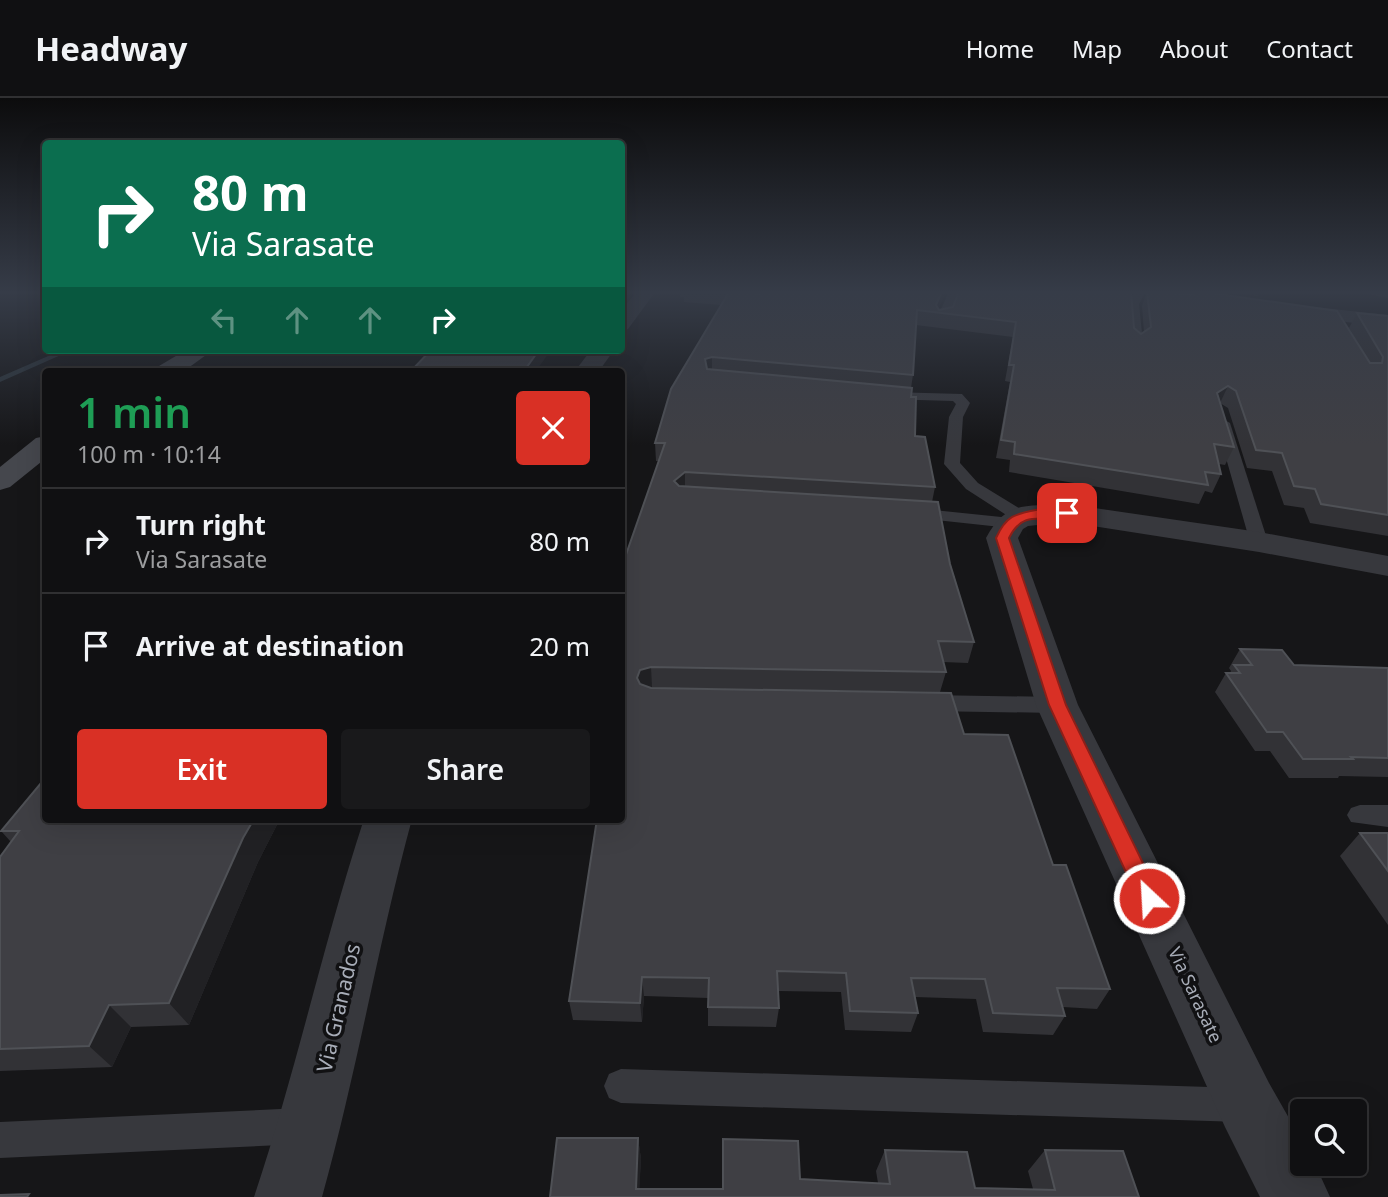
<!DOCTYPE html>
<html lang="en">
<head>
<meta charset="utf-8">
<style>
	:root { --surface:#101012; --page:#19191b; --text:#f1f3f6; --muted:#9c9d9f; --line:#303032; --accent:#d93025 }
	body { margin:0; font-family:"Noto Sans",sans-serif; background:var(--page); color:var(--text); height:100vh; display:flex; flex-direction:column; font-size:26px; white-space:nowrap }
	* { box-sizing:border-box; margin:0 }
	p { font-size:23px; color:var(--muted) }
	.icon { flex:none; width:38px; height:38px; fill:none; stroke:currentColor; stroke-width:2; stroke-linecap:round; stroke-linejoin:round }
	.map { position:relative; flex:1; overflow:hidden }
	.side { position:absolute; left:42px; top:270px; width:583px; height:455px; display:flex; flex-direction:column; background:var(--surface); border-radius:7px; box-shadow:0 7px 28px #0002,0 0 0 2px var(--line) }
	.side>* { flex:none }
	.banner { position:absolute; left:42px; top:42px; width:583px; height:214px; border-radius:7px; box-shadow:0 7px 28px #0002,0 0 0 2px var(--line); background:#0b6e4f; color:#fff; overflow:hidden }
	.controls { position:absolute; left:1290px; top:1001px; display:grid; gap:14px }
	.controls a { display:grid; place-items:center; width:77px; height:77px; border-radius:7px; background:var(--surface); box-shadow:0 7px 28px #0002,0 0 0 2px var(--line); font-size:35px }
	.pin { position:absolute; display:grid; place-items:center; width:60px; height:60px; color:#fff; margin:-30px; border-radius:14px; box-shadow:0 4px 10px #0006 }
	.me { position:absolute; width:77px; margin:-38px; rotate:335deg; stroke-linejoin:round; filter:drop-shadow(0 0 5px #0008) }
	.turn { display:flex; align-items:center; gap:24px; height:147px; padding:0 35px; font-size:32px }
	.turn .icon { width:91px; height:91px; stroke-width:2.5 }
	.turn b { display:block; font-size:49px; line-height:60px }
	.lanes { display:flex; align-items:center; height:66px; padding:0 35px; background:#0003; justify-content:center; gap:35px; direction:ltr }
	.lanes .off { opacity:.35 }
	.round { display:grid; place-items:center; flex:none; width:74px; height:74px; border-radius:7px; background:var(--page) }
	.head { display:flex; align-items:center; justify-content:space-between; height:119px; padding:0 35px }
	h1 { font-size:42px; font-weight:600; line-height:52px; color:#1e9e55 }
	.button { display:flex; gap:14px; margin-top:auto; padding:14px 35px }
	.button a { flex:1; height:80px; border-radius:7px; background:var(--accent); color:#fff; font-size:28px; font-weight:600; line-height:80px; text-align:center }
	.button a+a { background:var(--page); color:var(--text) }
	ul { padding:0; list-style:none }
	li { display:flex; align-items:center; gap:21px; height:105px; padding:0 35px; border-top:2px solid var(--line) }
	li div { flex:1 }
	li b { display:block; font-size:26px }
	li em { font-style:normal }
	header { display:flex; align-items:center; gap:42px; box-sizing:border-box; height:98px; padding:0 35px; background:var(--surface); border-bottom:2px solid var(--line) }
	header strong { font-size:33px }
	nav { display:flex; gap:38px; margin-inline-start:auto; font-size:24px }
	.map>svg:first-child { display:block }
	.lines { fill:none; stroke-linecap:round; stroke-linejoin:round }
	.stream { fill:#2c353c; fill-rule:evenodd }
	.service { fill:#37383d; fill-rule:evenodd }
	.minor { fill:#37383d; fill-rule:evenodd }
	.tertiary { fill:#37383d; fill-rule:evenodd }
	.secondary { fill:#45474d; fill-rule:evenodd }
	.wall { fill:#323236 }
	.shaded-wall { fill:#212124 }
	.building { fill:#3f3f44; stroke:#4f5156; stroke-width:2 }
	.route { fill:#d93025; stroke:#8d1f18; stroke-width:2 }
	.labels { text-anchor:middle; stroke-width:7; stroke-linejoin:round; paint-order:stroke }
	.street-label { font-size:18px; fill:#a8adb8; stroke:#111113 }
	.near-street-label { font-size:21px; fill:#a8adb8; stroke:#111113 }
</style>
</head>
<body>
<header>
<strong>Headway</strong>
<nav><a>Home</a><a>Map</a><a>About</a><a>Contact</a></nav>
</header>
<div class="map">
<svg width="1388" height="1099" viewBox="0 0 1388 1099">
	<rect width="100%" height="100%" fill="#161618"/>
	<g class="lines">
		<polygon class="stream" points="62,252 72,252 0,284 0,279"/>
		<g class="service">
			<polygon points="949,193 959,193 948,223 938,225 936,223"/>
			<polygon points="1135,193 1146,193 1139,206 1143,245 1137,249 1131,245 1129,206"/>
			<polygon points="1361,193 1388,194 1388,200 1362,195"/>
			<polygon points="890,294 962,296 970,305 963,319 960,365 978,385 1027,415 1030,419 1027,423 1017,423 1016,429 1010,430 908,419 905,415 914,410 1011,420 966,391 944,366 949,319 956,306 953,303 885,301 885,295"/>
			<polygon points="1223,321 1230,325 1268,444 1265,448 1253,448 1250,444 1216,325"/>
			<polygon points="927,597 1057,599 1065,601 1068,607 1065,613 1057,615 927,613 919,611 916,605 919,599"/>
			<polygon points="1360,707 1388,707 1388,729 1351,724 1347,717 1351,710"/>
			<polygon points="621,971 1242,990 1254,995 1259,1007 1254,1019 1242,1024 621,1005 609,1000 604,988 609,976"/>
			<polygon points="302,1010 314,1016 320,1028 314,1040 302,1046 0,1060 0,1024"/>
		</g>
		<path class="minor" d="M1067 406 1259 434 1388 458V478L1259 454 1067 424 1028 428 1023 431 1018 440 1078 607 1269 985 1302 1043V1066H1315L1330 1099H1260L1225 1029 1036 607 986 440C1007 401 1027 409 1067 406Z"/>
		<g class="tertiary">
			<polygon points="637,193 656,193 628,231 621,233 621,213"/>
			<polygon points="1287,206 1388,217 1388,229 1280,216 1277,212 1280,208"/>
			<polygon points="591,252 614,252 599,273 575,273"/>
			<path d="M364 721H412C378 846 357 974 322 1099H254C296 974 323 846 364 721Z"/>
		</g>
		<g class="secondary">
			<polygon points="186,252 213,252 184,273 155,273 159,268"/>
			<polygon points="46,338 46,360 10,389 0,392 0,369 36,340"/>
		</g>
	</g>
	<g class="wall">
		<polygon points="680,193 756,193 755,194 757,196 763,195 764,193 946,193 938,211 939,212 1134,230 1141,236 1144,234 1142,208 1147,193 1191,197 1192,193 1360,249 1349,230 1357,215 1388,218 1388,438 1310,425 1304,410 1284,407 1272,373 1247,370 1228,310 1220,305 1234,349 1225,367 1219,366 1221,376 1212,395 1205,393 1199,406 1009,374 1010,362 996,360 1010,284 1005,283 1013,239 916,227 913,277 911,290 915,338 935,389 932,404 974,544 968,565 943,564 946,574 940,594 651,590 964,636 1053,767 1110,891 1097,911 1063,909 1065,918 1053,937 983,934 976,901 915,899 918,915 911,934 845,932 841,894 778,893 779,910 776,929 708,928 708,900 644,898 642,924 573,922 569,903 659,363 656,363 655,345 721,207 684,204 684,199 680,199"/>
		<polygon points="1212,193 1260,193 1258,198"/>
		<polygon points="1240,551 1294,567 1388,570 1388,679 1339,678 1338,680 1289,680 1270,653 1255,653 1215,594 1226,575 1230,575 1231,573 1229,570"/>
		<polygon points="46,721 280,721 258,764 189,927 131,929 112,969 0,973 0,759 11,744 1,733"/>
		<polygon points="1360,735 1388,735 1388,827 1340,758"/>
		<polygon points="638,1040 641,1061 639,1091 722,1091 723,1041 800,1081 878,1085 876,1073 885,1052 975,1090 1033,1091 1028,1073 1045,1052 1139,1099 550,1099"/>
	</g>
	<g class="shaded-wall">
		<polygon points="942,193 946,193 937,215 936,207"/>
		<polygon points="539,252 551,252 536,273 524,273"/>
		<polygon points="712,259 712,275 705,277 705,261"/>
		<polygon points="1228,288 1220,305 1217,295"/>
		<polygon points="685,374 685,392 675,401 674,383"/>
		<polygon points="651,569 652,589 642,593 637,580 640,572"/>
		<polygon points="254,721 280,721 258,764 189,927 169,905 243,740"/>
		<polygon points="642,879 644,898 642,924 640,905"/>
		<polygon points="109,907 131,929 112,969 89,948"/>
		<polygon points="638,1040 641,1061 639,1099 636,1091"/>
	</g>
	<g class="building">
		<polygon points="725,193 754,193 757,196 763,195 764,193 942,193 936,207 939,212 953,209 959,193 1131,193 1134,230 1141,236 1151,229 1147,193 1194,197 1193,193 1198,193 1337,213 1370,265 1382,265 1383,259 1357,215 1388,218 1388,417 1321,406 1315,391 1294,388 1282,355 1256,352 1236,293 1228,288 1217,295 1234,349 1214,346 1221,376 1205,374 1208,387 1014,356 1015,344 1001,342 1014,267 1009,267 1016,224 917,212 913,277 712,259 705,261 707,271 912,290 911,299 916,299 915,338 925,339 935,389 685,374 674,383 679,388 938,404 950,466 974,544 938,543 946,574 651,569 640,572 637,580 640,586 651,590 951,595 964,636 1008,637 1053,767 1066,767 1110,891 1057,890 1065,918 993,915 985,881 911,880 918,915 850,913 846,875 777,873 779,910 708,909 709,880 642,879 640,905 569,903 597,721 621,721 621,471 665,345 655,345 671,291 729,194"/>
		<polygon points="431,252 539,252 524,273 411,273"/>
		<polygon points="1240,551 1282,552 1294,567 1388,570 1388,660 1351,659 1353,661 1303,661 1283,634 1267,634 1226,575 1240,575 1234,567 1252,567"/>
		<polygon points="46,679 46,721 254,721 243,740 169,905 109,907 89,948 0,951 0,759 19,733 1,733"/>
		<polygon points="1360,735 1388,735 1388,773"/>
		<polygon points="557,1040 638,1040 636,1091 723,1091 723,1041 798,1043 800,1081 890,1086 885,1052 967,1054 975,1090 1055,1092 1045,1052 1123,1053 1139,1099 550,1099"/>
		<polygon points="29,1096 27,1099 0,1099 0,1097"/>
	</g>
	<linearGradient id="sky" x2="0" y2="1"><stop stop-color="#0c0c0d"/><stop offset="0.56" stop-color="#363c48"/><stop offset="1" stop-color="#363c48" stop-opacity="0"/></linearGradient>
	<rect width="1388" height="347" fill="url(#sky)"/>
	<path class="route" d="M1041 411H1067L1074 415C1053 431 1026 405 1009 440L1066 607 1160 800 1157 807 1149 810 1141 807 1049 607 996 440C1007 416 1016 416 1041 411Z"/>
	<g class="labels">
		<g class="street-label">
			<text transform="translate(1195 897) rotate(65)" y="6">Via Sarasate</text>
		</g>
		<g class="near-street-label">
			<text transform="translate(339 910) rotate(-77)" y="7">Via Granados</text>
		</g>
	</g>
</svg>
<div class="controls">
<a><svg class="icon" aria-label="search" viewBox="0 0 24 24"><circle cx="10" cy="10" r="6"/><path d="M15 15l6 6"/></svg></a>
</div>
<div class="pin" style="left:1067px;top:415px;background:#d93025"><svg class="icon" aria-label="arrive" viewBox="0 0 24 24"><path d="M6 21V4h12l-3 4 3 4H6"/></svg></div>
<svg class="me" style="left:1149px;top:800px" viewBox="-20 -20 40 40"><circle r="17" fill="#d93025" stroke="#fff" stroke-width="3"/><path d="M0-11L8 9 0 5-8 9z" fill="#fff"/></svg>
<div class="banner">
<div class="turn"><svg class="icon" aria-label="right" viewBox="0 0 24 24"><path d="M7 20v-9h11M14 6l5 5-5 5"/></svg><div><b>80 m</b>Via Sarasate</div></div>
<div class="lanes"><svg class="icon off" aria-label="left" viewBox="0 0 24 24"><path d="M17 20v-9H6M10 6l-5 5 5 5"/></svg><svg class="icon off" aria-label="ahead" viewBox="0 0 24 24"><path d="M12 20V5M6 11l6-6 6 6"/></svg><svg class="icon off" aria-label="ahead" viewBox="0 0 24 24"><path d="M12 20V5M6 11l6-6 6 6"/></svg><svg class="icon" aria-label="right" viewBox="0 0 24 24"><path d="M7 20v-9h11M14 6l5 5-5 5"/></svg></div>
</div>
<section class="side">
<div class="head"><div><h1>1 min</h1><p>100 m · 10:14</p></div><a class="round" style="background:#d93025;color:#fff"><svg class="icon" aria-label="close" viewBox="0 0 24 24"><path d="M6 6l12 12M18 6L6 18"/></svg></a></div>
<ul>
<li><svg class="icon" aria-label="right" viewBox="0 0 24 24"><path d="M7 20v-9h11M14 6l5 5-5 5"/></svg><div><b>Turn right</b><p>Via Sarasate</p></div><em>80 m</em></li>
<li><svg class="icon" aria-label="arrive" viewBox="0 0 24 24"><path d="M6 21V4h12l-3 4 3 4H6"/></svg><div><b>Arrive at destination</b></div><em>20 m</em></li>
</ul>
<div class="button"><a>Exit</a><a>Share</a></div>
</section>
</div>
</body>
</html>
